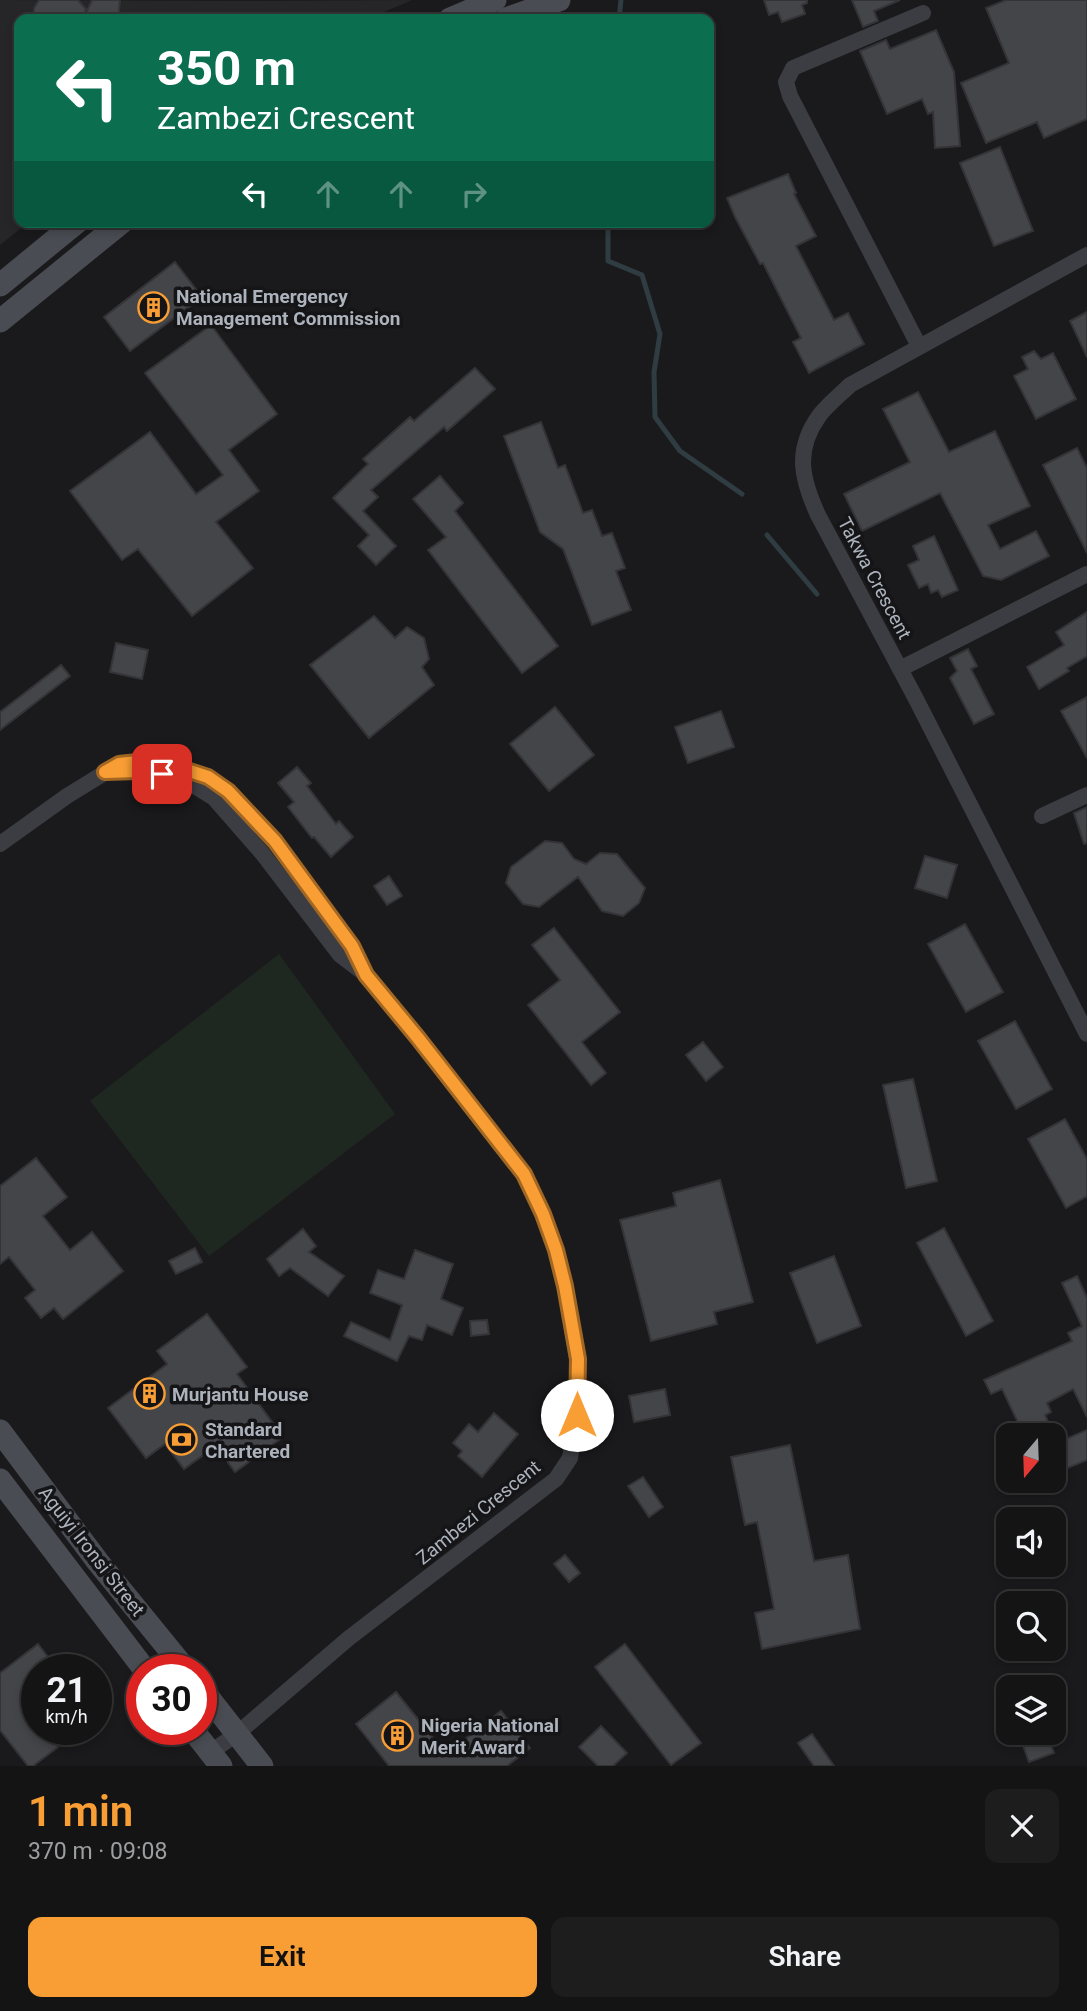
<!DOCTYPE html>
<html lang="en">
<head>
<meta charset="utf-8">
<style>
	:root { --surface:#141415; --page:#1d1d1e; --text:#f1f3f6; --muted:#9d9ea0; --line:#333334; --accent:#f99e35 }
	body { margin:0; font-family:Roboto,sans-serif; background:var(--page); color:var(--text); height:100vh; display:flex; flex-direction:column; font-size:26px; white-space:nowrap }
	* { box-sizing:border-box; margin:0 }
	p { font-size:23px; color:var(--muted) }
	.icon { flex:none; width:38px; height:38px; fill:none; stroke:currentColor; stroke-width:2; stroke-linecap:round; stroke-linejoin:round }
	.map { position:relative; height:1766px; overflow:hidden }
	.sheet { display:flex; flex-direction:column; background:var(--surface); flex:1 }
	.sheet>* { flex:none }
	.guide { position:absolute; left:14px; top:14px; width:700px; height:214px; border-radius:14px; box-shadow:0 4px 10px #0003,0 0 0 2px var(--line); background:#0b6e4f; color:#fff; overflow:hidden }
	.needle { width:46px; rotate:199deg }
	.buttons { position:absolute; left:996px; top:1423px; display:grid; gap:14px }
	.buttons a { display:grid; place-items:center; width:70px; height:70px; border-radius:14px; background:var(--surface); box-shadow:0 4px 10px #0003,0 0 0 2px var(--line); font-size:35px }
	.speed { position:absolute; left:21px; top:1654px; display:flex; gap:14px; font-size:35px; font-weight:700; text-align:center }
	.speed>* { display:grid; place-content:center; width:91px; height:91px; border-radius:50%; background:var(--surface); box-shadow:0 4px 10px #0003,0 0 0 2px var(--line); line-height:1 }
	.speed small { font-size:18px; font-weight:400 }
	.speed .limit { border:10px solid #d22; background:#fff; color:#111 }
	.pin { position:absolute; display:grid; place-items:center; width:60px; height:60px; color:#fff; margin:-30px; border-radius:14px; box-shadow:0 4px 10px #0006 }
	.me { position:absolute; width:77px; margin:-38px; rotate:0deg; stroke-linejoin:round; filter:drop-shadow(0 0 5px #0008) }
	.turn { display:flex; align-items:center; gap:24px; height:147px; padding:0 28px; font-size:32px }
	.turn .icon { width:91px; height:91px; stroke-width:2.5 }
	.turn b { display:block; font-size:49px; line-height:60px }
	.lanes { display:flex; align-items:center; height:66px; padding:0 28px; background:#0003; justify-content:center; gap:35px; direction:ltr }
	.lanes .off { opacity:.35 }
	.round { display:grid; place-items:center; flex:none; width:74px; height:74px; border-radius:14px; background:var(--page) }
	.head { display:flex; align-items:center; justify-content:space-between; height:119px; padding:0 28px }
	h1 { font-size:42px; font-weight:600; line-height:52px; color:var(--accent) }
	.primary-button { display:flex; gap:14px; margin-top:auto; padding:14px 28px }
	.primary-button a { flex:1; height:80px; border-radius:14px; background:var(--accent); color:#111; font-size:28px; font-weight:600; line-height:80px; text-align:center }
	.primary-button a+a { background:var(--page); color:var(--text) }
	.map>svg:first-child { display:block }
	.built { fill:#262629 }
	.green { fill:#1f2820 }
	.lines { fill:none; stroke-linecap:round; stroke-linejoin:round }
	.stream { stroke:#2f3c41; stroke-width:5 }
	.building { fill:#444549; stroke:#343438; stroke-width:2 }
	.minor { stroke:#3b3d42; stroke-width:16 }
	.secondary { stroke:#494c52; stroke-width:23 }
	.route-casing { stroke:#a26722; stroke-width:18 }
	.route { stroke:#f99e35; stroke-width:12 }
	.labels { text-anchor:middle; stroke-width:7; stroke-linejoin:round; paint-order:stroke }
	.poi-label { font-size:19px; font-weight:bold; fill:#acb3bc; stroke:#151517; text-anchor:start }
	.street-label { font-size:19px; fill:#acb3bc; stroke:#151517 }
</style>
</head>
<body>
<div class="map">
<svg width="1087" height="1766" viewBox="0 0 1087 1766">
	<rect width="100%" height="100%" fill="#1a1a1c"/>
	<polygon class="built" points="0,0 247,1 412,0 368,19 19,19 19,222 29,222 0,245"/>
	<polygon class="green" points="279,954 395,1114 209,1256 90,1101"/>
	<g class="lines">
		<g class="stream">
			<polyline points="619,19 621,0"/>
			<polyline points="608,222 608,261 642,275 660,334 654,372 655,417 680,451 742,494"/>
			<polyline points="767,535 817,594"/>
		</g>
	</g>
	<g class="building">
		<polygon points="39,0 78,0 86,9 83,19 33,19 34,8"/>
		<polygon points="92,0 120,0 119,12 112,19 101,19 86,13"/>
		<polygon points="764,0 807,0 807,3 802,5 805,14 782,22 778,12 769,15"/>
		<polygon points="852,0 900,0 874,11 878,21 863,27"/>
		<polygon points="1006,0 1087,0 1087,119 1044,138 1037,122 986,143 961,83 1009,63 986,8"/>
		<polygon points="936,30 954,72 960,146 935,148 933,112 928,114 922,99 887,114 860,51 886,40 890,49"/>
		<polygon points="1000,147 1033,231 994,246 960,163"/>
		<polygon points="788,174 796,193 794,194 816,236 796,246 834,320 848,313 864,344 809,373 793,342 801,338 763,263 760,264 735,217 727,198"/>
		<polygon points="175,262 202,297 130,351 104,317"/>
		<polygon points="1087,312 1087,357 1070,321"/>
		<polygon points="211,325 277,414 229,450 259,491 216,522 253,568 192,616 138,549 122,560 70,491 150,432 196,494 223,475 145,373"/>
		<polygon points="1034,351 1041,359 1053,353 1076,399 1036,419 1014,376 1028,369 1022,357"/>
		<polygon points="475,368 495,389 447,431 444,427 371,490 378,497 363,511 396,546 376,565 358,546 369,535 333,498 368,464 363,459 410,417 414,421"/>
		<polygon points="918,392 949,452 995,431 1030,506 988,525 1000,549 1036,531 1049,556 1001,580 983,576 940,493 862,531 844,494 910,462 883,409"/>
		<polygon points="541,422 558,468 565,465 583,513 592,510 602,536 612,533 625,568 616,571 631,610 592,625 563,549 540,532 504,436"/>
		<polygon points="1077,448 1087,468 1087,553 1043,465"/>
		<polygon points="440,476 463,503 455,511 558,646 522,673 428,550 446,537 413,499"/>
		<polygon points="934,536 958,590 942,597 938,590 931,593 928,584 919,588 908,565 919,560 913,546"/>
		<polygon points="1087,612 1087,656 1067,668 1069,671 1039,689 1027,667 1064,645 1056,632"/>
		<polygon points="374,616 395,638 407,627 424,638 429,659 422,667 434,685 369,738 310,665"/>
		<polygon points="116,643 148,650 142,679 110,672"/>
		<polygon points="968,649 977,666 971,669 994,714 974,724 950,678 957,671 950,658"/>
		<polygon points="61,665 70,676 0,730 0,712"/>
		<polygon points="1087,697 1087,758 1061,711"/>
		<polygon points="555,707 594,755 549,791 510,744"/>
		<polygon points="721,711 734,747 688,763 675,727"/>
		<polygon points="297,767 311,783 307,786 336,824 339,821 353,837 331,857 314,837 312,838 288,807 294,802 278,783"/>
		<polygon points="1087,807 1087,843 1084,844 1074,813"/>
		<polygon points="545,841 562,843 574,859 586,864 600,853 617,854 645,888 639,903 623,916 602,911 578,877 539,907 523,904 506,883 511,867"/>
		<polygon points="925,856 957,865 947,898 915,888"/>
		<polygon points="389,876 402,896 387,905 374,886"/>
		<polygon points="965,924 1003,992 966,1012 928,944"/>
		<polygon points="554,928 620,1012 582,1042 606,1073 591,1085 528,1005 560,980 532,945"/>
		<polygon points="1015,1021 1052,1089 1016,1109 978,1041"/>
		<polygon points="703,1042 723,1067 706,1081 686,1055"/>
		<polygon points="913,1079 937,1181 906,1188 883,1085"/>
		<polygon points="1065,1119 1087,1159 1087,1196 1066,1208 1028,1139"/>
		<polygon points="36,1158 67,1197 43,1216 70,1250 92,1232 123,1271 63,1319 54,1308 41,1318 25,1298 35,1290 9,1257 0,1264 0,1186"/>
		<polygon points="720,1180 753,1302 714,1312 717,1324 651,1341 620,1220 676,1206 673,1193"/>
		<polygon points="944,1228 993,1321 966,1336 917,1243"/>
		<polygon points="303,1229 316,1246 309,1252 344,1276 328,1296 290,1268 279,1276 267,1259"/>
		<polygon points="195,1248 202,1262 176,1274 169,1261"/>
		<polygon points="415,1250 453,1264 441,1299 463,1308 452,1335 427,1325 422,1340 409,1336 397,1361 344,1336 351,1322 390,1340 402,1305 370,1293 378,1270 404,1279"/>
		<polygon points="834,1256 861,1326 817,1343 790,1273"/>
		<polygon points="1077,1276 1087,1298 1087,1417 1073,1389 1047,1403 1051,1412 1045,1415 1054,1435 1024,1435 1002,1389 991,1394 984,1380 1072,1341 1068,1333 1082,1326 1062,1283"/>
		<polygon points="207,1314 247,1367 237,1374 283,1437 235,1472 216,1446 184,1469 165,1444 146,1458 108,1408 167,1364 157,1351"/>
		<polygon points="487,1320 489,1334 471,1336 470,1321"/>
		<polygon points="665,1389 670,1415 634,1422 629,1396"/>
		<polygon points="494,1413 518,1434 482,1477 458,1456 462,1451 453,1443 469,1424 478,1432"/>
		<polygon points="1087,1430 1087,1460 1058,1472 1054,1463 1054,1444"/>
		<polygon points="790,1445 814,1561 848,1555 860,1629 762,1649 755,1613 774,1609 757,1522 745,1525 731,1457"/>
		<polygon points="643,1477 663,1507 649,1517 628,1486"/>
		<polygon points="565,1555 580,1573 569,1582 554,1564"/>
		<polygon points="38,1644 58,1670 37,1670 37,1689 22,1701 37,1720 37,1729 43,1729 58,1747 33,1766 28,1766 0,1730 0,1673"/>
		<polygon points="625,1644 701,1743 671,1765 595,1667"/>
		<polygon points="396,1692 446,1754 501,1711 530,1748 507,1766 389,1766 356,1724"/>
		<polygon points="601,1726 627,1753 613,1766 598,1766 579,1747"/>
		<polygon points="1018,1732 1046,1732 1054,1753 1029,1762"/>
		<polygon points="812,1734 834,1766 814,1766 798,1743"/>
	</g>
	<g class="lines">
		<g class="minor">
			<path d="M1087 255 850 385C840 395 827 405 819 416 794 451 802 480 818 515L916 699 1087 1034"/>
			<polyline points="919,346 790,96 786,82 793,68 923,13"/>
			<polyline points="900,669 1087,574"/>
			<polyline points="124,771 137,771 162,774 193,785 214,798 262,853 340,955 361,971"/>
			<polyline points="1042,816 1087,795"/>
			<polyline points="0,844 67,796 119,764 156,760 208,777 228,791 275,841 352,946 366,975 418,1038 524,1174 543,1214 556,1250 565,1286 577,1359 577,1415 570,1458 556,1479 349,1638 238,1733 211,1752"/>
		</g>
		<g class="secondary">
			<polyline points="450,19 495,0"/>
			<polyline points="506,19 559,0"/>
			<polyline points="0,285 77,222"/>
			<polyline points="0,321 122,222"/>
			<polyline points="0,1431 98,1562 186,1670"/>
			<polyline points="0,1480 145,1670"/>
			<polyline points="201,1688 262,1766"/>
			<polyline points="192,1729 221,1766"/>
		</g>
	</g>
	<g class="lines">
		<defs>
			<polyline id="route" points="162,774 137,771 105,772 119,764 156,760 208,777 228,791 275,841 352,946 366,975 418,1038 524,1174 543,1214 556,1250 565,1286 578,1359 577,1415"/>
		</defs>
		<use href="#route" class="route-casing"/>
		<use href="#route" class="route"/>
	</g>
	<defs>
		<symbol id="building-ring" viewBox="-11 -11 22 22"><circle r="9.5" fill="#151517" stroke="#f99e35" stroke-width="1.5"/><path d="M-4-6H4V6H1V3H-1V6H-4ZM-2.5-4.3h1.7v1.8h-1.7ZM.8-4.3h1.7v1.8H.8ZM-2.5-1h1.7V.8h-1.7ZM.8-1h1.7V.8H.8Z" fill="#f99e35"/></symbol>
		<symbol id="bank-ring" viewBox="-11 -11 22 22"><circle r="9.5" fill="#151517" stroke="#f99e35" stroke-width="1.5"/><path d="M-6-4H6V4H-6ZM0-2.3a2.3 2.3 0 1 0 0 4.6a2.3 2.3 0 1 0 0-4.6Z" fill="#f99e35"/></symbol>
	</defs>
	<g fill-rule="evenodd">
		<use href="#building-ring" x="136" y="290" width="35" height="35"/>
		<use href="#building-ring" x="132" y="1376" width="35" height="35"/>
		<use href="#bank-ring" x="164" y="1422" width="35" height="35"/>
		<use href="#building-ring" x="380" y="1718" width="35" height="35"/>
	</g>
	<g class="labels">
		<g class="poi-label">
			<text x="176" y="303">National Emergency<tspan x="176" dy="22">Management Commission</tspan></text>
			<text x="172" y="1401">Murjantu House</text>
			<text x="205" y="1436">Standard<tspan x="205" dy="22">Chartered</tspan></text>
			<text x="421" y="1732">Nigeria National<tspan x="421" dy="22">Merit Award</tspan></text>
		</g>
		<g class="street-label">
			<text transform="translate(875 578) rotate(62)" y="7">Takwa Crescent</text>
			<text transform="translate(478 1512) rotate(-39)" y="7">Zambezi Crescent</text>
			<text transform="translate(92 1551) rotate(52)" y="7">Aguiyi Ironsi Street</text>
		</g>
	</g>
</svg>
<div class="buttons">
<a><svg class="needle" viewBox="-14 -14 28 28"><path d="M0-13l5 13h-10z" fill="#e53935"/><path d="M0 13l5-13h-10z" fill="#9d9ea0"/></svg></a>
<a><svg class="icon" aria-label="sound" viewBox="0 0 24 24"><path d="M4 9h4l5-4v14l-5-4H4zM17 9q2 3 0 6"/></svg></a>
<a><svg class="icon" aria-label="search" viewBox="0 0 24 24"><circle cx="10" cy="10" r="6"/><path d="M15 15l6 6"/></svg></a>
<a><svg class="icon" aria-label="layers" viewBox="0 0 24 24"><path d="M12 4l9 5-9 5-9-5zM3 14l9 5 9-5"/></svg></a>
</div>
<div class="speed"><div>21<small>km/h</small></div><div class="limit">30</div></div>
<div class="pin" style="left:162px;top:774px;background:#d93025"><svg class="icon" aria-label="arrive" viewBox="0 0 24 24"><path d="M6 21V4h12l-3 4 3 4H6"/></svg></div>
<svg class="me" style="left:577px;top:1415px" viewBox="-20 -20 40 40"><circle r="19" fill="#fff"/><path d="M0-13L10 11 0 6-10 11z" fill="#f99e35"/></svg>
<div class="guide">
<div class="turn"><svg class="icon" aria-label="left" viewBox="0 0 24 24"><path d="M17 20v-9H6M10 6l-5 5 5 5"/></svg><div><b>350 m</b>Zambezi Crescent</div></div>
<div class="lanes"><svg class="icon" aria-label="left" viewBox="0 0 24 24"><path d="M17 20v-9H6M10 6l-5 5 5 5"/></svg><svg class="icon off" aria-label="ahead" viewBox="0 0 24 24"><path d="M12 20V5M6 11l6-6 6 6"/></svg><svg class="icon off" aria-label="ahead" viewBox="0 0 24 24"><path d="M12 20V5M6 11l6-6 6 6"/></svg><svg class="icon off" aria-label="right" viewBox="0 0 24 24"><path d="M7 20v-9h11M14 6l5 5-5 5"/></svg></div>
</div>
</div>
<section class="sheet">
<div class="head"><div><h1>1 min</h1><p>370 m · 09:08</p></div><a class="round"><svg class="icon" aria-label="close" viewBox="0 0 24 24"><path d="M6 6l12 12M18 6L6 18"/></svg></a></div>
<div class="primary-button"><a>Exit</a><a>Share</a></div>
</section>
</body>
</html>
